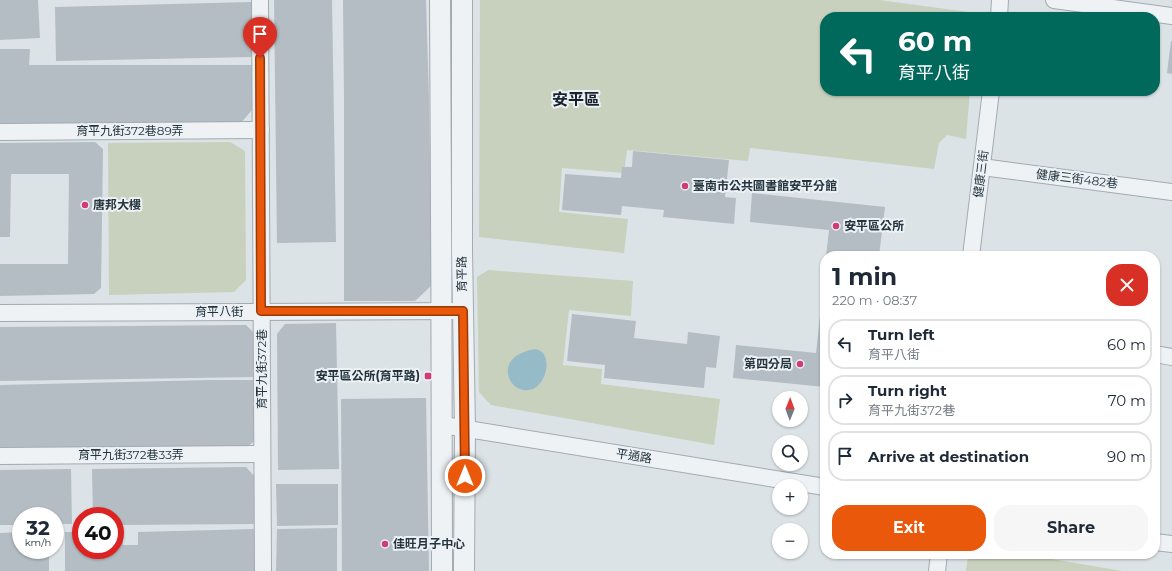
<!DOCTYPE html>
<html lang="en">
<head>
<meta charset="utf-8">
<style>
	:root { --surface:#fff; --page:#f6f6f7; --text:#1f2937; --muted:#747a83; --line:#e0e1e3; --accent:#ea580c }
	body { margin:0; font-family:Montserrat,"Noto Sans TC",sans-serif; background:var(--page); color:var(--text); height:100vh; display:flex; flex-direction:column; font-size:15px; white-space:nowrap }
	* { box-sizing:border-box; margin:0 }
	p { font-size:13px; color:var(--muted) }
	.icon { flex:none; width:22px; height:22px; fill:none; stroke:currentColor; stroke-width:2; stroke-linecap:round; stroke-linejoin:round }
	.map { position:relative; flex:1; overflow:hidden }
	.side { position:absolute; left:820px; top:251px; width:340px; height:308px; display:flex; flex-direction:column; background:var(--surface); border-radius:16px; box-shadow:0 1px 3px #0004 }
	.side>* { flex:none }
	.guide { position:absolute; left:820px; top:12px; width:340px; height:84px; border-radius:16px; box-shadow:0 1px 3px #0004; background:#00695c; color:#fff; overflow:hidden }
	.needle { width:26px; rotate:1deg }
	.tools { position:absolute; left:772px; top:391px; display:grid; gap:8px }
	.tools a { display:grid; place-items:center; width:36px; height:36px; border-radius:50%; background:var(--surface); box-shadow:0 1px 3px #0004; font-size:20px }
	.speed { position:absolute; left:12px; top:507px; display:flex; gap:8px; font-size:20px; font-weight:700; text-align:center }
	.speed>* { display:grid; place-content:center; width:52px; height:52px; border-radius:50%; background:var(--surface); box-shadow:0 1px 3px #0004; line-height:1 }
	.speed small { font-size:10px; font-weight:400 }
	.speed .limit { border:6px solid #d22; background:#fff; color:#111 }
	.pin { position:absolute; display:grid; place-items:center; width:34px; height:34px; color:#fff; margin:-41px -17px; border-radius:50% 50% 50% 0; rotate:-45deg; box-shadow:0 0 4px #0007 }
	.pin .icon { rotate:45deg }
	.me { position:absolute; width:44px; margin:-22px; rotate:0deg; stroke-linejoin:round; filter:drop-shadow(0 0 3px #0008) }
	.turn { display:flex; align-items:center; gap:14px; height:84px; padding:0 12px; font-size:18px }
	.turn .icon { width:52px; height:52px; stroke-width:2.5 }
	.turn b { display:block; font-size:28px; line-height:34px }
	.round { display:grid; place-items:center; flex:none; width:42px; height:42px; border-radius:16px; background:var(--page) }
	.overview { display:flex; align-items:center; justify-content:space-between; height:68px; padding:0 12px }
	h1 { font-size:24px; font-weight:700; line-height:30px }
	.action { display:flex; gap:8px; margin-top:auto; padding:8px 12px }
	.action a { flex:1; height:46px; border-radius:16px; background:var(--accent); color:#fff; font-size:16px; font-weight:700; line-height:46px; text-align:center }
	.action a+a { background:var(--page); color:var(--text) }
	ul { padding:0; list-style:none }
	li { display:flex; align-items:center; gap:12px; height:50px; margin:0 8px 6px; padding:0 4px; border:2px solid var(--line); border-radius:16px }
	li div { flex:1 }
	li b { display:block; font-size:15px }
	li em { font-style:normal }
	.map>svg:first-child { display:block }
	.green { fill:#c7d1bd }
	.water { fill:#95bac8 }
	.building { fill:#b3bdc3 }
	.lines { fill:none; stroke-linecap:round; stroke-linejoin:round }
	.minor-casing { stroke:#a1abb0; stroke-width:18 }
	.tertiary-casing { stroke:#a1abb0; stroke-width:22 }
	.minor { stroke:#eef2f5; stroke-width:16 }
	.tertiary { stroke:#eef2f5; stroke-width:20 }
	.route-casing { stroke:#983908; stroke-width:10 }
	.route { stroke:#ea580c; stroke-width:7 }
	.poi-dot { fill:#d13b76; stroke:#ebf1f4; stroke-width:1.5 }
	.labels { text-anchor:middle; stroke-width:4; stroke-linejoin:round; paint-order:stroke }
	.street-label { font-size:12px; fill:#25343d; stroke:#ebf1f4 }
	.poi-label { font-size:12px; font-weight:bold; fill:#25343d; stroke:#ebf1f4; text-anchor:start }
	.district-label { font-size:16px; font-weight:bold; fill:#18242d; stroke:#ebf1f4 }
</style>
</head>
<body>
<div class="map">
<svg width="1172" height="571" viewBox="0 0 1172 571">
	<rect width="100%" height="100%" fill="#dce3e6"/>
	<g class="green">
		<polygon points="480,0 879,0 976,13 976,17 825,17 825,91 970,91 966,139 947,135 939,143 934,169 750,148 748,161 627,150 624,173 562,168 559,212 628,219 624,253 479,237"/>
		<polygon points="230,142 245,151 246,280 234,292 109,295 108,143"/>
		<polygon points="488,270 633,281 631,316 569,310 563,365 602,369 601,384 720,399 714,445 491,405 479,392 477,277"/>
		<polygon points="968,554 1023,554 1122,571 966,571"/>
	</g>
	<path class="water" d="M535 349C557 352 545 398 520 389 507 384 503 366 515 357 520 353 528 350 535 349Z"/>
	<g class="building">
		<polygon points="0,0 38,0 40,38 0,40"/>
		<polygon points="274,0 332,0 336,242 277,243"/>
		<polygon points="343,0 426,0 429,99 432,285 415,301 344,301 344,100"/>
		<polygon points="251,2 252,57 56,61 55,7"/>
		<polygon points="1171,41 1172,41 1172,74 1167,73"/>
		<polygon points="0,49 30,49 29,65 252,65 252,110 240,124 0,124"/>
		<polygon points="95,142 103,149 101,288 94,294 0,296 0,264 68,264 69,174 11,174 10,237 0,237 0,143"/>
		<polygon points="633,151 729,160 725,197 736,198 734,224 663,217 664,210 622,206 621,215 562,210 565,174 621,178 622,167 632,167"/>
		<polygon points="752,193 885,207 879,256 826,256 829,230 750,222"/>
		<polygon points="824,279 825,279 825,387 733,378 736,345 816,353"/>
		<polygon points="572,314 636,321 634,338 687,344 688,332 720,336 716,368 706,367 704,388 604,378 605,365 567,361"/>
		<polygon points="336,323 339,469 278,470 277,334 285,324"/>
		<polygon points="246,325 256,335 257,377 0,381 0,327"/>
		<polygon points="210,380 257,380 258,438 246,448 0,450 0,385"/>
		<polygon points="426,398 429,571 342,571 341,399"/>
		<polygon points="246,467 256,478 257,524 115,525 115,516 93,516 92,469"/>
		<polygon points="71,469 72,524 55,524 55,516 21,516 21,525 0,525 0,470"/>
		<polygon points="276,484 338,484 338,525 277,526"/>
		<polygon points="337,528 337,571 276,571 277,529"/>
		<polygon points="255,529 256,571 65,571 65,532 81,532 81,550 115,550 115,532 123,532 123,545 138,545 138,532"/>
		<polygon points="21,532 21,550 49,550 49,571 0,571 0,533"/>
	</g>
	<g class="lines">
		<defs>
			<g id="minor">
				<polyline points="260,0 263,571"/>
				<polyline points="1054,0 1172,16"/>
				<polyline points="999,17 1000,0"/>
				<polyline points="0,132 261,130"/>
				<polyline points="982,167 1172,192"/>
				<polyline points="971,256 991,91"/>
				<polyline points="0,313 463,311"/>
				<polyline points="1155,354 1172,357"/>
				<polyline points="443,425 825,487"/>
				<polyline points="0,456 262,454"/>
				<polyline points="1155,542 1172,544"/>
				<polyline points="937,571 939,554"/>
			</g>
			<g id="tertiary">
				<path d="M440 0C440 190 443 381 442 571"/>
				<polyline points="462,0 462,250 465,429 464,571"/>
			</g>
		</defs>
		<use href="#minor" class="minor-casing"/>
		<use href="#tertiary" class="tertiary-casing"/>
		<use href="#minor" class="minor"/>
		<use href="#tertiary" class="tertiary"/>
	</g>
	<g class="lines">
		<defs>
			<polyline id="route" points="260,58 261,311 463,311 465,476"/>
		</defs>
		<use href="#route" class="route-casing"/>
		<use href="#route" class="route"/>
	</g>
	<g class="poi-dot">
		<circle cx="685" cy="186" r="4"/>
		<circle cx="85" cy="205" r="4"/>
		<circle cx="836" cy="226" r="4"/>
		<circle cx="800" cy="364" r="4"/>
		<rect x="424" y="372" width="8" height="8" rx="2"/>
		<circle cx="385" cy="544" r="4"/>
	</g>
	<g class="labels">
		<g class="street-label">
			<text x="130" y="135">育平九街372巷89弄</text>
			<text transform="translate(981 174) rotate(-83)" y="4">健康三街</text>
			<text transform="translate(1077 179) rotate(7)" y="4">健康三街482巷</text>
			<text transform="translate(462 274) rotate(-91)" y="4">育平路</text>
			<text x="219" y="316">育平八街</text>
			<text transform="translate(262 369) rotate(-90)" y="4">育平九街372巷</text>
			<text x="131" y="459">育平九街372巷33弄</text>
			<text transform="translate(634 456) rotate(9)" y="4">平通路</text>
		</g>
		<g class="poi-label">
			<text x="693" y="190">臺南市公共圖書館安平分館</text>
			<text x="93" y="209">唐邦大樓</text>
			<text x="844" y="230">安平區公所</text>
			<text x="792" y="368" text-anchor="end">第四分局</text>
			<text x="420" y="380" text-anchor="end">安平區公所(育平路)</text>
			<text x="393" y="548">佳旺月子中心</text>
		</g>
		<g class="district-label">
			<text x="576" y="105">安平區</text>
		</g>
	</g>
</svg>
<div class="tools">
<a><svg class="needle" viewBox="-14 -14 28 28"><path d="M0-13l5 13h-10z" fill="#e53935"/><path d="M0 13l5-13h-10z" fill="#747a83"/></svg></a>
<a><svg class="icon" aria-label="search" viewBox="0 0 24 24"><circle cx="10" cy="10" r="6"/><path d="M15 15l6 6"/></svg></a>
<a>+</a>
<a>−</a>
</div>
<div class="speed"><div>32<small>km/h</small></div><div class="limit">40</div></div>
<div class="pin" style="left:260px;top:58px;background:#d93025"><svg class="icon" aria-label="arrive" viewBox="0 0 24 24"><path d="M6 21V4h12l-3 4 3 4H6"/></svg></div>
<svg class="me" style="left:465px;top:476px" viewBox="-20 -20 40 40"><circle r="17" fill="#ea580c" stroke="#fff" stroke-width="3"/><path d="M0-11L8 9 0 5-8 9z" fill="#fff"/></svg>
<div class="guide">
<div class="turn"><svg class="icon" aria-label="left" viewBox="0 0 24 24"><path d="M17 20v-9H6M10 6l-5 5 5 5"/></svg><div><b>60 m</b>育平八街</div></div>
</div>
<section class="side">
<div class="overview"><div><h1>1 min</h1><p>220 m · 08:37</p></div><a class="round" style="background:#d93025;color:#fff"><svg class="icon" aria-label="close" viewBox="0 0 24 24"><path d="M6 6l12 12M18 6L6 18"/></svg></a></div>
<ul>
<li><svg class="icon" aria-label="left" viewBox="0 0 24 24"><path d="M17 20v-9H6M10 6l-5 5 5 5"/></svg><div><b>Turn left</b><p>育平八街</p></div><em>60 m</em></li>
<li><svg class="icon" aria-label="right" viewBox="0 0 24 24"><path d="M7 20v-9h11M14 6l5 5-5 5"/></svg><div><b>Turn right</b><p>育平九街372巷</p></div><em>70 m</em></li>
<li><svg class="icon" aria-label="arrive" viewBox="0 0 24 24"><path d="M6 21V4h12l-3 4 3 4H6"/></svg><div><b>Arrive at destination</b></div><em>90 m</em></li>
</ul>
<div class="action"><a>Exit</a><a>Share</a></div>
</section>
</div>
</body>
</html>
